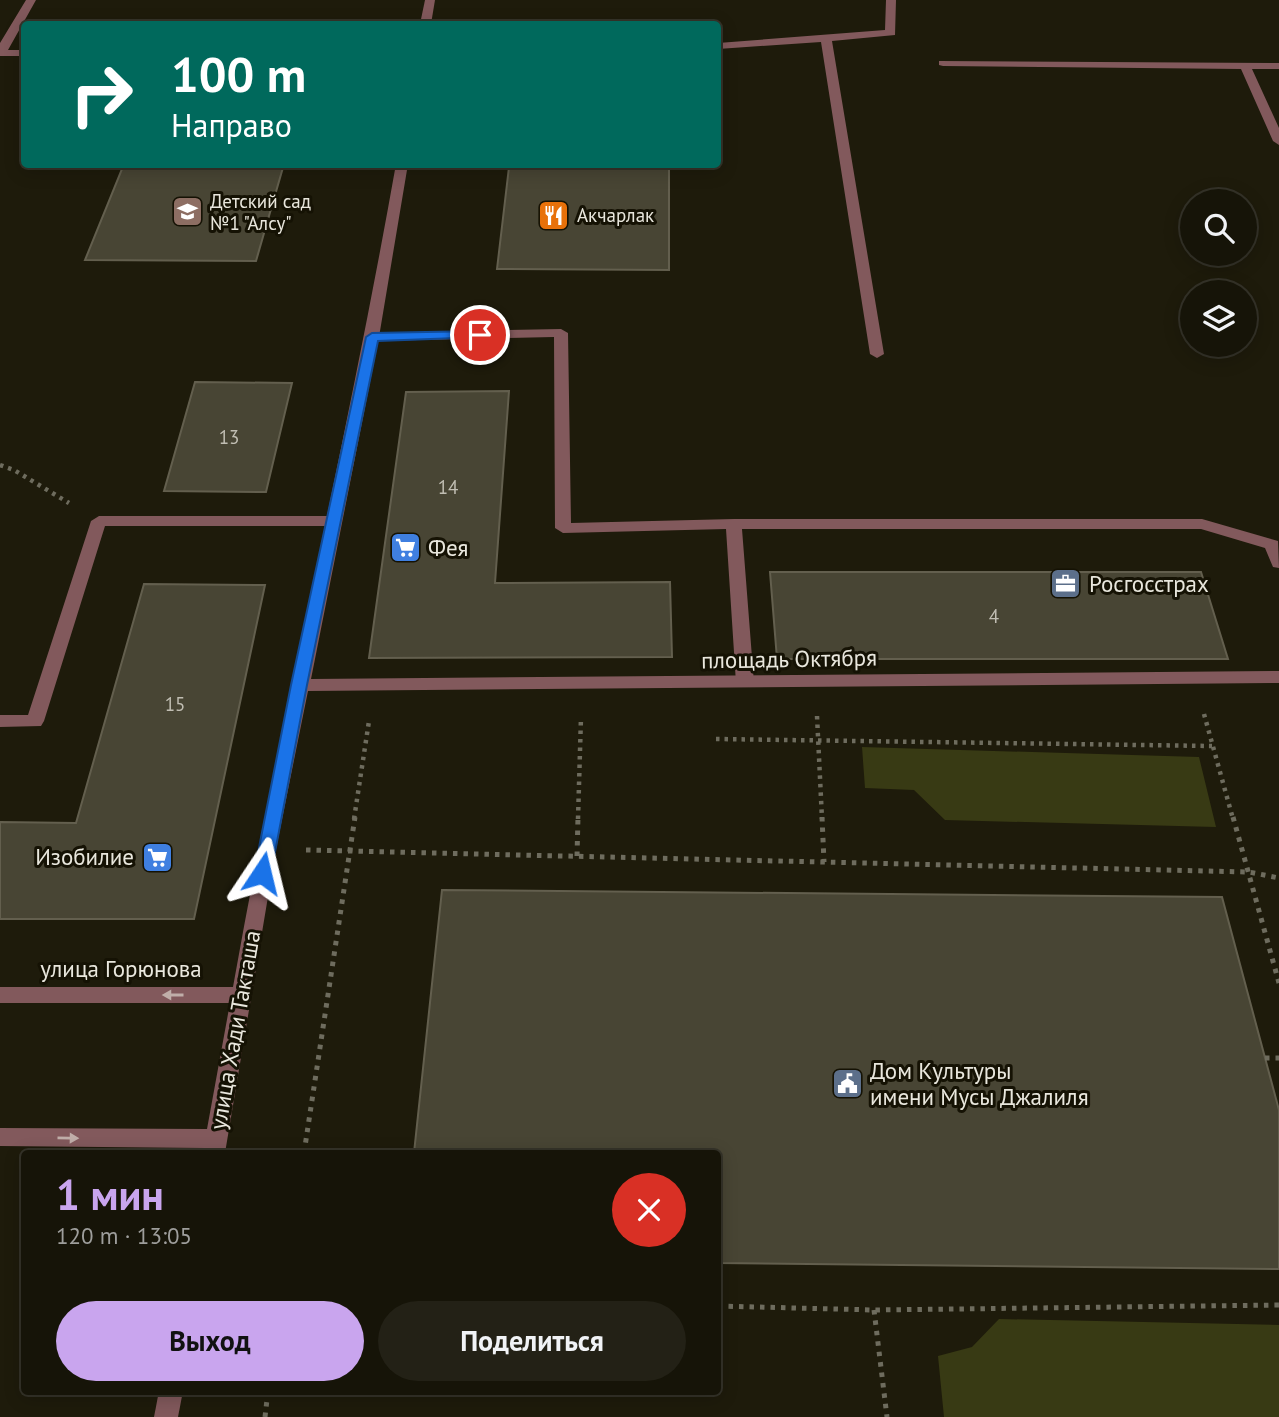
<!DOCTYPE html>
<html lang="ru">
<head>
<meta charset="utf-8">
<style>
	:root { --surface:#161408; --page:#232116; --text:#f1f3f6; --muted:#9e9e9c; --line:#353329; --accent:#c9a5ee }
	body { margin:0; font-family:"PT Sans",sans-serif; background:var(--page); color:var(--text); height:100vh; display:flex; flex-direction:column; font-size:26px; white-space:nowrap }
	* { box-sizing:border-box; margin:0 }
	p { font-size:23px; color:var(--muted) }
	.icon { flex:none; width:38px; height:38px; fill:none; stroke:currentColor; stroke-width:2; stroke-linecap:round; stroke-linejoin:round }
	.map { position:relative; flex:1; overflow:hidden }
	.panel { position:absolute; left:21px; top:1150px; width:700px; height:245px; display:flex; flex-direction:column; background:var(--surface); border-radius:7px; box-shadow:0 4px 18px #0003,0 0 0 2px var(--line) }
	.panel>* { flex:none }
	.banner { position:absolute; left:21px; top:21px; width:700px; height:147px; border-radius:7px; box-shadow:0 4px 18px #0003,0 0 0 2px var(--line); background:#00695c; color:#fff; overflow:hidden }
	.tools { position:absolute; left:1180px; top:189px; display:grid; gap:14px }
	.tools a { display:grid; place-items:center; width:77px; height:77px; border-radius:50%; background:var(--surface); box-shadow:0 4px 18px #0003,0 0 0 2px var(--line); font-size:35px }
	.pin { position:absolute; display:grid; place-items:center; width:60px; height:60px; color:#fff; margin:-30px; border:4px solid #fff; border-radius:50%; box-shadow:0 2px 7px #0007 }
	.me { position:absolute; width:77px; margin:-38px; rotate:10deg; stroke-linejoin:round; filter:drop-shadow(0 0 5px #0008) }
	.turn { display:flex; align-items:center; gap:24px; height:147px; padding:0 35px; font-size:32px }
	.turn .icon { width:91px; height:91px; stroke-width:2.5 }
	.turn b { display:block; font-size:49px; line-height:60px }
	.round { display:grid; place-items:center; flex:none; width:74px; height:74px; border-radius:37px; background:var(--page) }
	.summary { display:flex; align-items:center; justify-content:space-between; height:119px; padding:0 35px }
	h1 { font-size:42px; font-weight:700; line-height:52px; color:var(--accent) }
	.cta { display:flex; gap:14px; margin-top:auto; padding:14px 35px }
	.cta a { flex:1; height:80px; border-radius:42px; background:var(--accent); color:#111; font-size:28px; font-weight:700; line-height:80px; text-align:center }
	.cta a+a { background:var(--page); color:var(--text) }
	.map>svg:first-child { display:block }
	.green { fill:#383a14 }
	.building { fill:#484534; stroke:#635f4e; stroke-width:2 }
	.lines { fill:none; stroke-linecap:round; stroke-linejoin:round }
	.path-far1 { stroke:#6e6c5e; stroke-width:4.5; stroke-dasharray:3.5 5; stroke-linecap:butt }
	.path { stroke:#6e6c5e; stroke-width:5; stroke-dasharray:4.5 6; stroke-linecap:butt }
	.lane { fill:#82595c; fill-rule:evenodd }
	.street { fill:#82595c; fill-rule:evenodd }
	.oneway { fill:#c0aea9 }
	.route { fill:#1a73e8; stroke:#114b97; stroke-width:2 }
	.labels { text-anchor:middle; stroke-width:6; stroke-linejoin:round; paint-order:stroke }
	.far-poi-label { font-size:19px; fill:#e9e7dd; stroke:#151204; text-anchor:start }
	.number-label { font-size:19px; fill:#c1beb3 }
	.poi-label { font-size:23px; fill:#e9e7dd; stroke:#151204; text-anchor:start }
	.street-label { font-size:23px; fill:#e9e7dd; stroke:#151204 }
</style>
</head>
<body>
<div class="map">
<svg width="1279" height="1417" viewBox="0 0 1279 1417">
	<rect width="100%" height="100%" fill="#1e1b0b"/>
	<g class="green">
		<polygon points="862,747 1199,757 1216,827 945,820 914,790 865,788"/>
		<polygon points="999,1319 1279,1325 1279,1417 944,1417 938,1356 972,1347"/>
	</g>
	<g class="building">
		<polygon points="124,164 284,164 256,261 85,260"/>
		<polygon points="509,167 669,168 669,270 497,269"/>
		<polygon points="195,382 292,383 266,492 164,491"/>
		<polygon points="509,391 495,583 670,582 672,657 369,658 406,392"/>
		<polygon points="770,572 1201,572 1228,659 777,659"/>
		<polygon points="144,584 265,585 194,919 0,919 0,822 76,823"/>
		<polygon points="442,890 1222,897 1279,1110 1279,1269 718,1263 718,1153 414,1153"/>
	</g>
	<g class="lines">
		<g class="path-far1">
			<polyline points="0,465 14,470 69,503"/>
			<polyline points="1204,714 1233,819"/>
			<polyline points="817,716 822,819"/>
			<polyline points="716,739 1212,746"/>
			<polyline points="354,819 369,721"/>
			<polyline points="578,819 581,717"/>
		</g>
		<g class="path">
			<polyline points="822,817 824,862"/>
			<polyline points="1233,817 1279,983"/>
			<polyline points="306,850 1249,872 1279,878"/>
			<polyline points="577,856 578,817"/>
			<polyline points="1265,1058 1279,1058"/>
			<polyline points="304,1153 355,817"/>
			<polyline points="718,1306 874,1310 1279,1305"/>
			<polyline points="874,1310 887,1417"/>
			<polyline points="265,1417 268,1391"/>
		</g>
		<g class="lane">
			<polygon points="26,0 36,0 8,50 24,50 24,56 0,56 0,43"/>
			<polygon points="886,0 896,0 895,35 832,41 884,354 877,358 870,354 821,42 718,49 718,43 885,30"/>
			<polygon points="939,61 1279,63 1279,69 1252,69 1279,128 1279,145 1273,141 1241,69 943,66 939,65"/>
			<polygon points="561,329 568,333 571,523 734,519 1202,519 1278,541 1279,568 1273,567 1265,548 1201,529 742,529 754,683 751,687 739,687 736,683 726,529 563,533 555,528 554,337 372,341 365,337 372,333"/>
			<polygon points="99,516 334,516 342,521 334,526 105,526 44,721 41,726 0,727 0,715 28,715 91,521"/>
		</g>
		<g class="street">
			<polygon points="425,0 435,0 431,24 420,24"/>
			<path d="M396 164H408L379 337 311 679 1279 671V683L308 691 276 849 225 1153H203L204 1148 0 1146V1128L207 1129 230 1003H0V987H233C282 711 347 441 396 164Z"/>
			<polygon points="159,1391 183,1391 178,1417 154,1417"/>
		</g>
	</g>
	<defs><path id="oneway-solid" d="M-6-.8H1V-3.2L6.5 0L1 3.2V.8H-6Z" transform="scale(1.75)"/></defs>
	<g class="oneway">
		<use href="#oneway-solid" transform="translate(173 995) rotate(-180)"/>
		<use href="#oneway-solid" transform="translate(68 1138) rotate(1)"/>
	</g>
	<polygon class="route" points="480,331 484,332 484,337 378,341 307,685 271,873 269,878 256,878 254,873 291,685 366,337 372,333"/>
	<defs>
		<symbol id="school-square" viewBox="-11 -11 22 22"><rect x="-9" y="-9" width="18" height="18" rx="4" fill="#8d6e63" stroke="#151204"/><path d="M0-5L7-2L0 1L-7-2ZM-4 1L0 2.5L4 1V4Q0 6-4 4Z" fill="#fff"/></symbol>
		<symbol id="restaurant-square" viewBox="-11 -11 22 22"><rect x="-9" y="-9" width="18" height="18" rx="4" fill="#e8710a" stroke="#151204"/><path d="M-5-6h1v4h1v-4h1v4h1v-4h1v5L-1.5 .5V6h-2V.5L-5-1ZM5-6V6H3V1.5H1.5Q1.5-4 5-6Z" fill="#fff"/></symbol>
		<symbol id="supermarket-square" viewBox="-11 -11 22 22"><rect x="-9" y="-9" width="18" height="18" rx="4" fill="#3f7fe0" stroke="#151204"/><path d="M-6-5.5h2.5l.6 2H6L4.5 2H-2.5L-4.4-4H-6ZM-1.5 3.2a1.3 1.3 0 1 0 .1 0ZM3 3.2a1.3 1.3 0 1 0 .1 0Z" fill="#fff"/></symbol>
		<symbol id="office-square" viewBox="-11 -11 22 22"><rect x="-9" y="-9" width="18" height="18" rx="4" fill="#5c6f8a" stroke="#151204"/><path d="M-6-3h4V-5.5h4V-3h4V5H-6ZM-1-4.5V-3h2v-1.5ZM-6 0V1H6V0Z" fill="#fff"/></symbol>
		<symbol id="civic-square" viewBox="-11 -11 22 22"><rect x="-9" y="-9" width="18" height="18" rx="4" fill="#5c6f8a" stroke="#151204"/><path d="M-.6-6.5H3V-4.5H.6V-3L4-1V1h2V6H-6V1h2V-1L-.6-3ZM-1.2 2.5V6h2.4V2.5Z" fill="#fff"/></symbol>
	</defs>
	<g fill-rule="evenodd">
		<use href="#school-square" x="170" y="194" width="35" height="35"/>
		<use href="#restaurant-square" x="536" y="198" width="35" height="35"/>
		<use href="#supermarket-square" x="388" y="530" width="35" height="35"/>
		<use href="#office-square" x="1048" y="566" width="35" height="35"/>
		<use href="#supermarket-square" x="140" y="840" width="35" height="35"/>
		<use href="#civic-square" x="830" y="1066" width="35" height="35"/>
	</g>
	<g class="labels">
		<g class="far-poi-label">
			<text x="210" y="208">Детский сад<tspan x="210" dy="22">№1 "Алсу"</tspan></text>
			<text x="577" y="222">Акчарлак</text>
		</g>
		<g class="number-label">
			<text x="229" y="444">13</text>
			<text x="448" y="494">14</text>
			<text x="994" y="623">4</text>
			<text x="175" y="711">15</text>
		</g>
		<g class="poi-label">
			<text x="428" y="556">Фея</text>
			<text x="1089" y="592">Росгосстрах</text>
			<text x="134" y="865" text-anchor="end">Изобилие</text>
			<text x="870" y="1079">Дом Культуры<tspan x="870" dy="26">имени Мусы Джалиля</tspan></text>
		</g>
		<g class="street-label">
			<text transform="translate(789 659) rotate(-1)" y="8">площадь Октября</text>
			<text x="121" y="977">улица Горюнова</text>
			<text transform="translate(235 1030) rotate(-80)" y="8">улица Хади Такташа</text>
		</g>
	</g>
</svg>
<div class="tools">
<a><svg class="icon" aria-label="search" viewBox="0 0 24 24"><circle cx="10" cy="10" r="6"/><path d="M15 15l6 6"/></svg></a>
<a><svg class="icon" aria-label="layers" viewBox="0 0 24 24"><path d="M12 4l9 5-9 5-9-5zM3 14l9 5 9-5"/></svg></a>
</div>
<div class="pin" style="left:480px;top:335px;background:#d93025"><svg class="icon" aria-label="arrive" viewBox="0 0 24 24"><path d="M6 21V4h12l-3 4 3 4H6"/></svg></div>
<svg class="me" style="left:262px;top:873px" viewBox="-20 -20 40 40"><path d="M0-17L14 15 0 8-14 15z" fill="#1a73e8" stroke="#fff" stroke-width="4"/></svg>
<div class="banner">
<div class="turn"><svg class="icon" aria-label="right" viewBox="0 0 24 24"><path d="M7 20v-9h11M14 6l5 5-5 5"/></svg><div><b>100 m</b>Направо</div></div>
</div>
<section class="panel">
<div class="summary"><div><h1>1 мин</h1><p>120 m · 13:05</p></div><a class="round" style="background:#d93025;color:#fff"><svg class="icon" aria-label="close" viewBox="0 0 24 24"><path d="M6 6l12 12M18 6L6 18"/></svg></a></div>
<div class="cta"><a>Выход</a><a>Поделиться</a></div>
</section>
</div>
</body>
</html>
